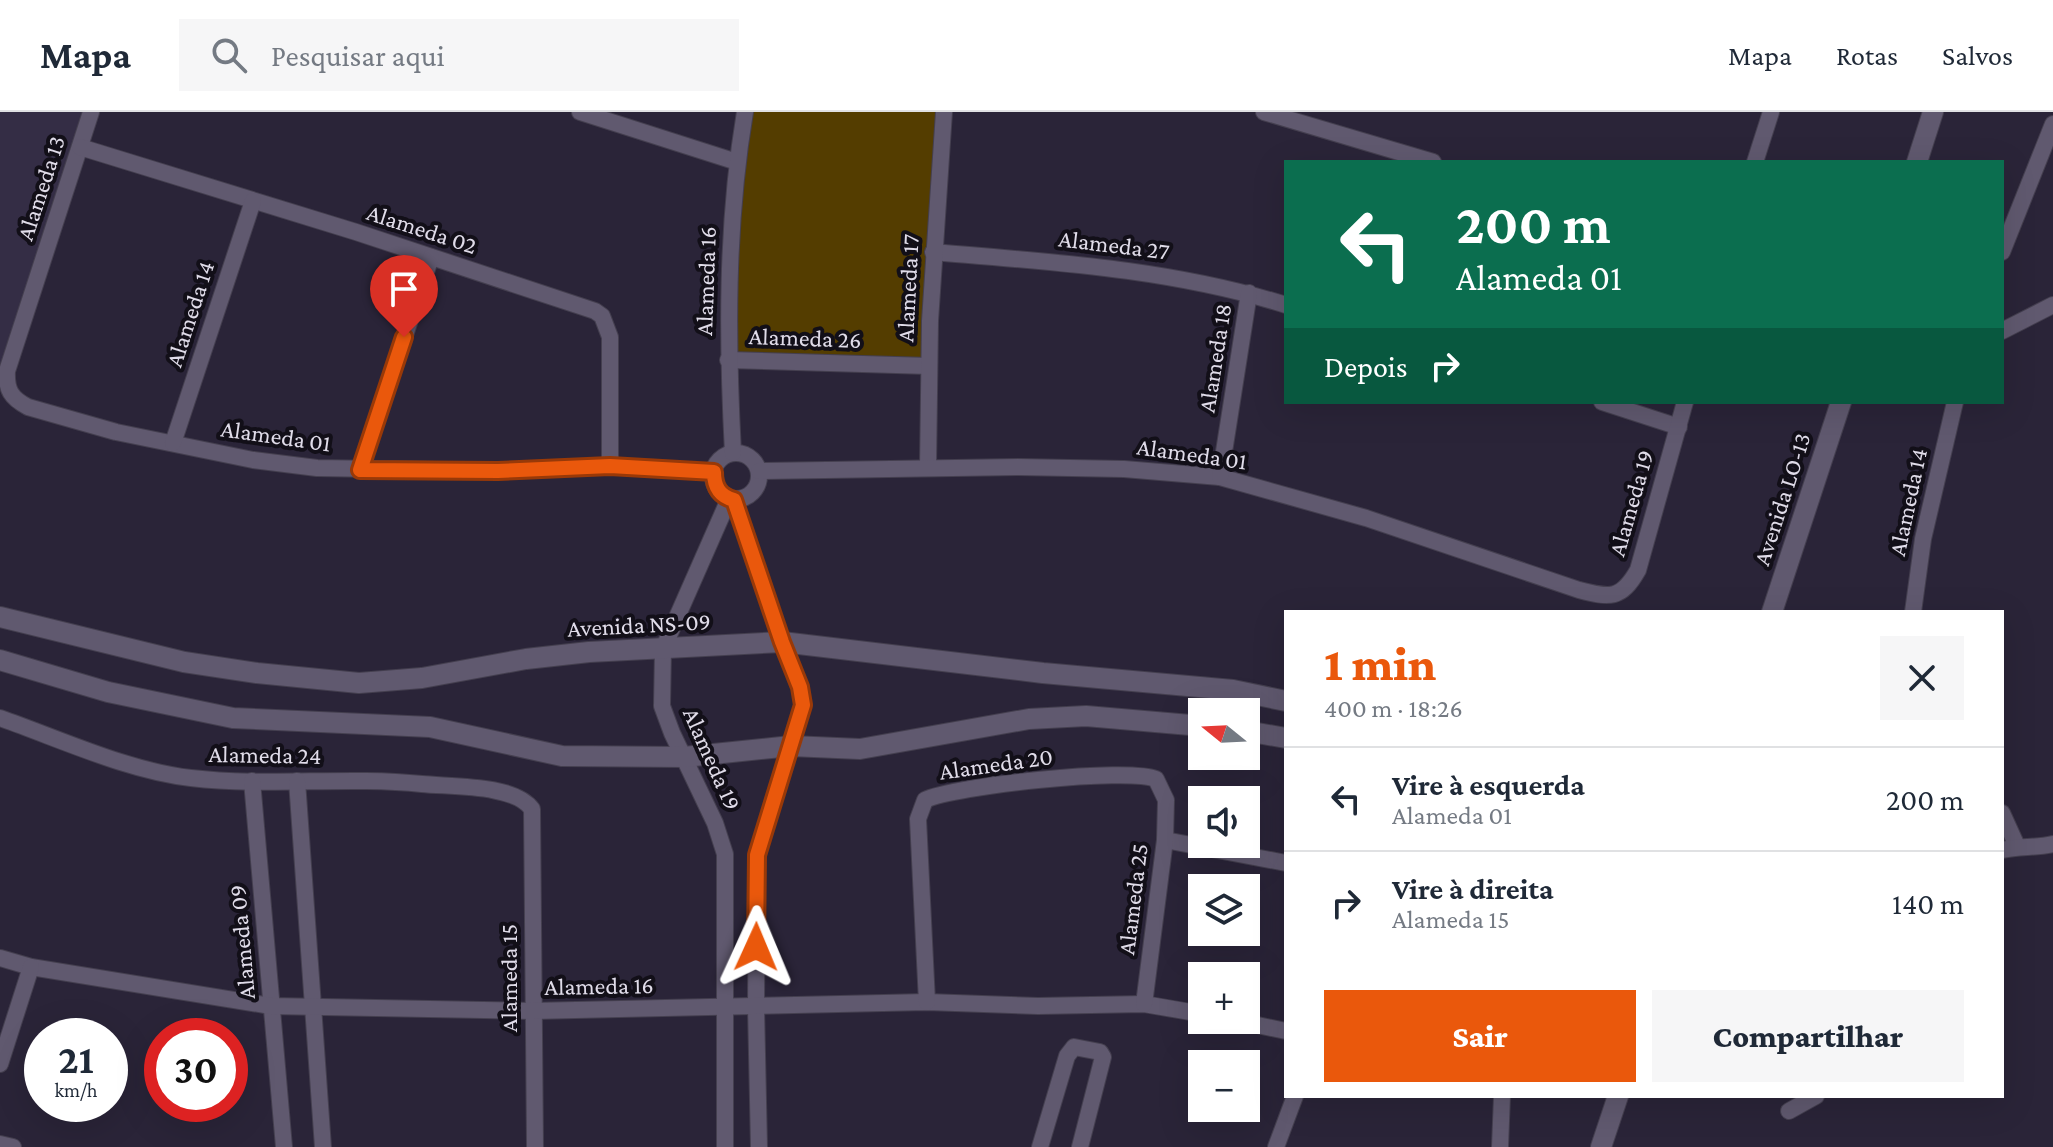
<!DOCTYPE html>
<html lang="pt">
<head>
<meta charset="utf-8">
<style>
	:root { --surface:#fff; --page:#f6f6f7; --text:#1f2937; --muted:#747a83; --line:#e0e1e3; --accent:#ea580c }
	body { margin:0; font-family:"Crimson Pro",serif; background:var(--page); color:var(--text); height:100vh; display:flex; flex-direction:column; font-size:30px; white-space:nowrap }
	* { box-sizing:border-box; margin:0 }
	p { font-size:26px; color:var(--muted) }
	.icon { flex:none; width:44px; height:44px; fill:none; stroke:currentColor; stroke-width:2; stroke-linecap:round; stroke-linejoin:round }
	.map { position:relative; flex:1; overflow:hidden }
	.details { position:absolute; left:1284px; top:498px; width:720px; height:488px; display:flex; flex-direction:column; background:var(--surface); border-radius:0px; box-shadow:0 8px 32px #0002 }
	.details>* { flex:none }
	.guide { position:absolute; left:1284px; top:48px; width:720px; height:244px; border-radius:0px; box-shadow:0 8px 32px #0002; background:#0b6e4f; color:#fff; overflow:hidden }
	.needle { width:52px; rotate:288deg }
	.controls { position:absolute; left:1188px; top:586px; display:grid; gap:16px }
	.controls a { display:grid; place-items:center; width:72px; height:72px; border-radius:0px; background:var(--surface); box-shadow:0 8px 32px #0002; font-size:40px }
	.speed { position:absolute; left:24px; top:906px; display:flex; gap:16px; font-size:40px; font-weight:700; text-align:center }
	.speed>* { display:grid; place-content:center; width:104px; height:104px; border-radius:50%; background:var(--surface); box-shadow:0 8px 32px #0002; line-height:1 }
	.speed small { font-size:20px; font-weight:400 }
	.speed .limit { border:12px solid #d22; background:#fff; color:#111 }
	.pin { position:absolute; display:grid; place-items:center; width:68px; height:68px; color:#fff; margin:-82px -34px; border-radius:50% 50% 50% 0; rotate:-45deg; box-shadow:0 0 8px #0007 }
	.pin .icon { rotate:45deg }
	.me { position:absolute; width:88px; margin:-44px; rotate:1deg; stroke-linejoin:round; filter:drop-shadow(0 0 6px #0008) }
	.turn { display:flex; align-items:center; gap:28px; height:168px; padding:0 40px; font-size:36px }
	.turn .icon { width:104px; height:104px; stroke-width:2.5 }
	.turn b { display:block; font-size:56px; line-height:68px }
	.then { display:flex; align-items:center; height:76px; padding:0 40px; background:#0003; gap:16px; font-size:30px }
	.round { display:grid; place-items:center; flex:none; width:84px; height:84px; border-radius:0px; background:var(--page) }
	.head { display:flex; align-items:center; justify-content:space-between; height:136px; padding:0 40px }
	h1 { font-size:48px; font-weight:800; line-height:60px; color:var(--accent) }
	.button { display:flex; gap:16px; margin-top:auto; padding:16px 40px }
	.button a { flex:1; height:92px; border-radius:0px; background:var(--accent); color:#fff; font-size:32px; font-weight:800; line-height:92px; text-align:center }
	.button a+a { background:var(--page); color:var(--text) }
	ul { padding:0; list-style:none }
	li { display:flex; align-items:center; gap:24px; height:104px; padding:0 40px; border-top:2px solid var(--line) }
	li div { flex:1 }
	li b { display:block; font-size:30px }
	li em { font-style:normal }
	header { display:flex; align-items:center; gap:48px; box-sizing:border-box; height:112px; padding:0 40px; background:var(--surface); border-bottom:2px solid var(--line) }
	header strong { font-size:38px }
	nav { display:flex; gap:44px; margin-inline-start:auto; font-size:28px }
	.search { width:560px; height:72px; background:var(--page); display:flex; align-items:center; gap:20px; box-sizing:border-box; padding:0 28px; border-radius:0px; color:var(--muted); font-size:30px }
	.map>svg:first-child { display:block }
	.built { fill:#342d45 }
	.green { fill:#543d00 }
	.lines { fill:none; stroke-linecap:round; stroke-linejoin:round }
	.minor-casing { stroke:#443f4f; stroke-width:18 }
	.tertiary-casing { stroke:#443f4f; stroke-width:22 }
	.minor { stroke:#60596f; stroke-width:16 }
	.tertiary { stroke:#60596f; stroke-width:20 }
	.route-casing { stroke:#983908; stroke-width:20 }
	.route { stroke:#ea580c; stroke-width:14 }
	.labels { text-anchor:middle; stroke-width:8; stroke-linejoin:round; paint-order:stroke }
	.street-label { font-size:24px; fill:#e0dce9; stroke:#120f18 }
</style>
</head>
<body>
<header>
<strong>Mapa</strong>
<div class="search"><svg class="icon" aria-label="search" viewBox="0 0 24 24"><circle cx="10" cy="10" r="6"/><path d="M15 15l6 6"/></svg>Pesquisar aqui</div>
<nav><a>Mapa</a><a>Rotas</a><a>Salvos</a></nav>
</header>
<div class="map">
<svg width="2053" height="1035" viewBox="0 0 2053 1035">
	<rect width="100%" height="100%" fill="#2a2438"/>
	<polygon class="built" points="0,0 91,0 0,270"/>
	<polygon class="green" points="746,0 944,0 929,254 728,248"/>
	<g class="lines">
		<defs>
			<g id="minor">
				<path d="M91 0 7 259C6 278 11 286 28 295L116 320 253 348 317 356 498 359 610 354 714 360"/>
				<polyline points="580,0 737,50"/>
				<polyline points="1264,0 1433,50"/>
				<polyline points="80,35 356,120 595,199 602,204 610,225 610,354"/>
				<polyline points="1755,50 1771,0"/>
				<path d="M933 140C1052 150 1171 157 1286 193"/>
				<polyline points="2002,140 2053,12"/>
				<polyline points="2002,219 2053,193"/>
				<polyline points="728,248 929,254"/>
				<polyline points="1602,290 1679,315"/>
				<polyline points="173,331 253,89"/>
				<circle cx="736" cy="364" r="23"/>
				<path d="M733 341C727 227 726 113 745 0"/>
				<polyline points="928,355 930,209 944,0"/>
				<polyline points="360,358 431,145"/>
				<path d="M759 359 1018 355 1124 357 1220 365 1366 406 1579 478C1610 486 1621 488 1638 458L1685 290"/>
				<polyline points="1220,365 1249,181"/>
				<polyline points="734,388 782,530 800,575 803,593 757,743 756,895 759,1035"/>
				<polyline points="1913,500 1923,427 1955,290"/>
				<path d="M0 606C60 627 128 659 191 666 268 675 346 664 422 672 451 675 514 672 532 697L535 1035"/>
				<polyline points="252,669 284,1035"/>
				<polyline points="297,669 323,1035"/>
				<polyline points="2002,701 2017,734"/>
				<polyline points="1165,728 1286,751"/>
				<path d="M2002 738C2019 734 2036 736 2053 732"/>
				<polyline points="0,846 31,855 271,894 532,899 927,890 1038,894 1144,892 1202,902"/>
				<path d="M927 890 918 707 925 688C953 674 1128 655 1156 667L1166 688 1165 728 1144 892"/>
				<polyline points="1233,908 1286,919"/>
				<polyline points="0,952 31,855"/>
				<polyline points="1789,999 1816,984"/>
				<polyline points="0,1032 13,1035"/>
				<polyline points="725,1035 725,742 715,711 672,621 662,594 663,537 729,387"/>
				<polyline points="1040,1035 1067,944 1074,935 1100,940 1103,945 1080,1035"/>
				<polyline points="1276,1035 1295,984"/>
				<polyline points="1500,1035 1502,984"/>
			</g>
			<g id="tertiary">
				<polyline points="1917,50 1933,0"/>
				<polyline points="1772,500 1841,290"/>
				<polyline points="0,505 184,550 257,561 359,571 422,566 526,547 589,540 782,530 1043,561 1233,578 1286,589"/>
				<polyline points="0,548 108,580 233,606 430,615 562,644 684,645 791,634 860,637 1029,607 1086,604 1202,614"/>
				<polyline points="1246,619 1286,626"/>
				<polyline points="1601,1035 1618,984"/>
			</g>
		</defs>
		<use href="#minor" class="minor-casing"/>
		<use href="#tertiary" class="tertiary-casing"/>
		<use href="#minor" class="minor"/>
		<use href="#tertiary" class="tertiary"/>
	</g>
	<g class="lines">
		<defs>
			<path id="route" d="M404 225 360 358 498 359 610 354 714 360C714 374 719 384 734 388L782 530 800 575 803 593 757 743 756 835"/>
		</defs>
		<use href="#route" class="route-casing"/>
		<use href="#route" class="route"/>
	</g>
	<g class="labels">
		<g class="street-label">
			<text transform="translate(41 76) rotate(-72)" y="8">Alameda 13</text>
			<text transform="translate(422 117) rotate(18)" y="8">Alameda 02</text>
			<text transform="translate(1114 133) rotate(7)" y="8">Alameda 27</text>
			<text transform="translate(706 169) rotate(-88)" y="8">Alameda 16</text>
			<text transform="translate(908 176) rotate(-87)" y="8">Alameda 17</text>
			<text transform="translate(190 202) rotate(-72)" y="8">Alameda 14</text>
			<text transform="translate(805 226) rotate(2)" y="8">Alameda 26</text>
			<text transform="translate(1215 246) rotate(-81)" y="8">Alameda 18</text>
			<text transform="translate(276 324) rotate(8)" y="8">Alameda 01</text>
			<text transform="translate(1192 342) rotate(8)" y="8">Alameda 01</text>
			<text transform="translate(1782 387) rotate(-72)" y="8">Avenida LO-13</text>
			<text transform="translate(1908 390) rotate(-78)" y="8">Alameda 14</text>
			<text transform="translate(1631 391) rotate(-74)" y="8">Alameda 19</text>
			<text transform="translate(639 513) rotate(-3)" y="8">Avenida NS-09</text>
			<text transform="translate(265 643) rotate(1)" y="8">Alameda 24</text>
			<text transform="translate(712 647) rotate(66)" y="8">Alameda 19</text>
			<text transform="translate(996 652) rotate(-8)" y="8">Alameda 20</text>
			<text transform="translate(1133 787) rotate(-83)" y="8">Alameda 25</text>
			<text transform="translate(242 830) rotate(-95)" y="8">Alameda 09</text>
			<text transform="translate(509 866) rotate(-90)" y="8">Alameda 15</text>
			<text transform="translate(599 874) rotate(-1)" y="8">Alameda 16</text>
		</g>
	</g>
</svg>
<div class="controls">
<a><svg class="needle" viewBox="-14 -14 28 28"><path d="M0-13l5 13h-10z" fill="#e53935"/><path d="M0 13l5-13h-10z" fill="#747a83"/></svg></a>
<a><svg class="icon" aria-label="sound" viewBox="0 0 24 24"><path d="M4 9h4l5-4v14l-5-4H4zM17 9q2 3 0 6"/></svg></a>
<a><svg class="icon" aria-label="layers" viewBox="0 0 24 24"><path d="M12 4l9 5-9 5-9-5zM3 14l9 5 9-5"/></svg></a>
<a>+</a>
<a>−</a>
</div>
<div class="speed"><div>21<small>km/h</small></div><div class="limit">30</div></div>
<div class="pin" style="left:404px;top:225px;background:#d93025"><svg class="icon" aria-label="arrive" viewBox="0 0 24 24"><path d="M6 21V4h12l-3 4 3 4H6"/></svg></div>
<svg class="me" style="left:756px;top:835px" viewBox="-20 -20 40 40"><path d="M0-17L14 15 0 8-14 15z" fill="#ea580c" stroke="#fff" stroke-width="4"/></svg>
<div class="guide">
<div class="turn"><svg class="icon" aria-label="left" viewBox="0 0 24 24"><path d="M17 20v-9H6M10 6l-5 5 5 5"/></svg><div><b>200 m</b>Alameda 01</div></div>
<div class="then">Depois<svg class="icon" aria-label="right" viewBox="0 0 24 24"><path d="M7 20v-9h11M14 6l5 5-5 5"/></svg></div>
</div>
<section class="details">
<div class="head"><div><h1>1 min</h1><p>400 m · 18:26</p></div><a class="round"><svg class="icon" aria-label="close" viewBox="0 0 24 24"><path d="M6 6l12 12M18 6L6 18"/></svg></a></div>
<ul>
<li><svg class="icon" aria-label="left" viewBox="0 0 24 24"><path d="M17 20v-9H6M10 6l-5 5 5 5"/></svg><div><b>Vire à esquerda</b><p>Alameda 01</p></div><em>200 m</em></li>
<li><svg class="icon" aria-label="right" viewBox="0 0 24 24"><path d="M7 20v-9h11M14 6l5 5-5 5"/></svg><div><b>Vire à direita</b><p>Alameda 15</p></div><em>140 m</em></li>
</ul>
<div class="button"><a>Sair</a><a>Compartilhar</a></div>
</section>
</div>
</body>
</html>
